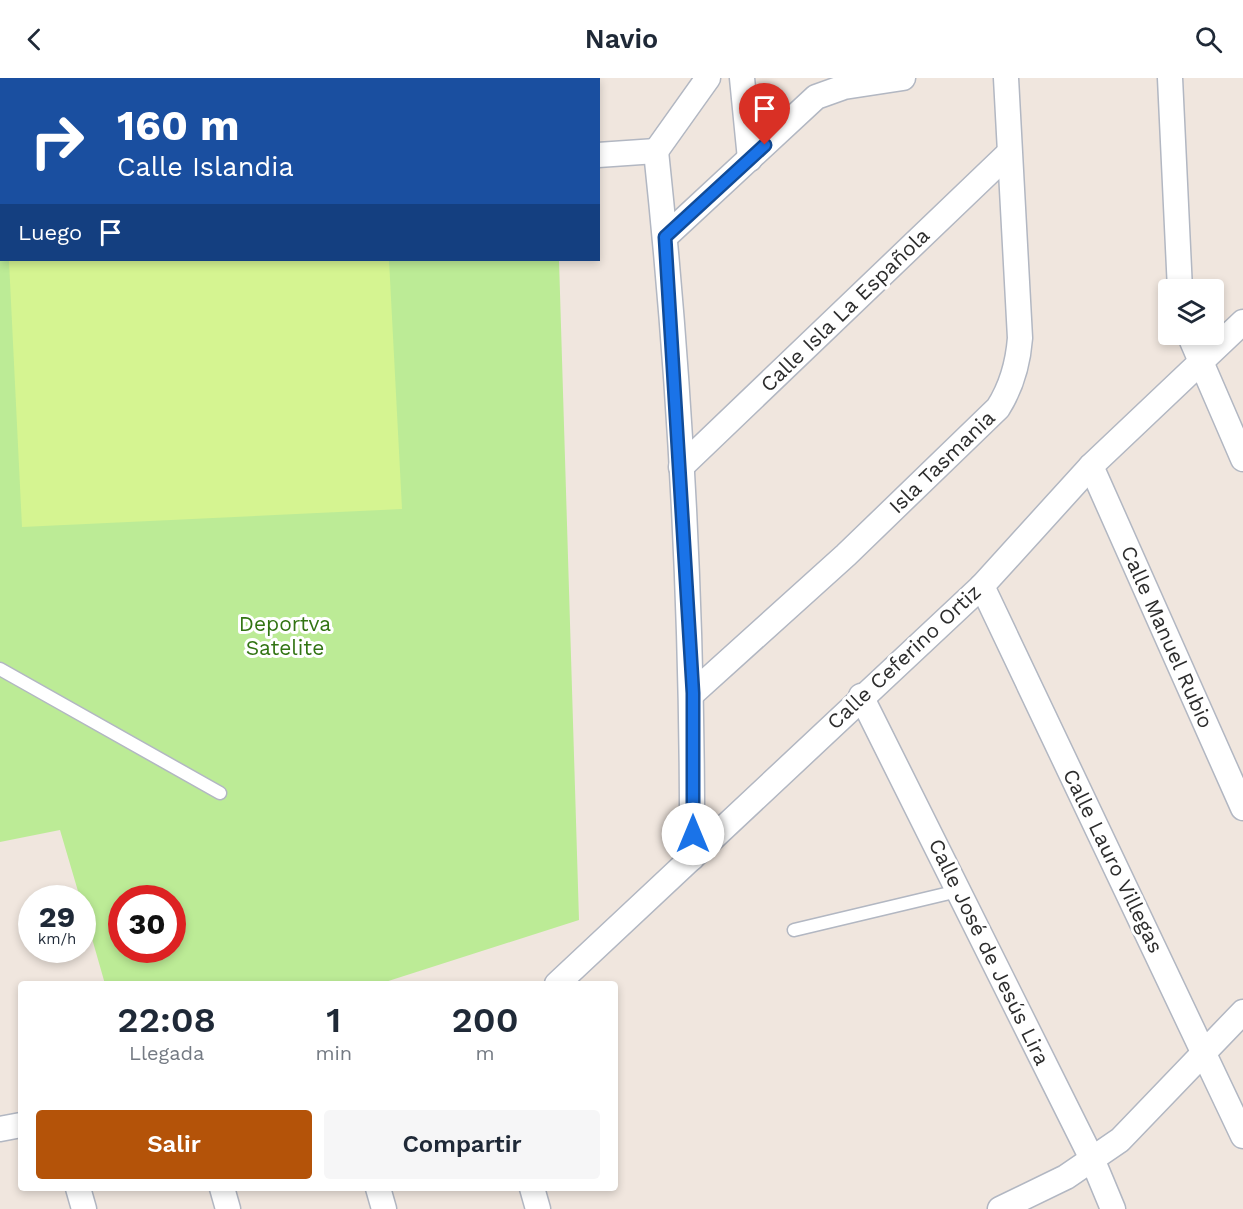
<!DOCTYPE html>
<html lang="es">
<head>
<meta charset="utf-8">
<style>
	:root { --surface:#fff; --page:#f6f6f7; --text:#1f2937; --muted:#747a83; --accent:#b45309 }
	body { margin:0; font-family:"Work Sans",sans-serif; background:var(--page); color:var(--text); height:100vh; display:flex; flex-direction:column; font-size:22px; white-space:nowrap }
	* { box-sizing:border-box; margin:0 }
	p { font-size:20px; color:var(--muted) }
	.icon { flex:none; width:33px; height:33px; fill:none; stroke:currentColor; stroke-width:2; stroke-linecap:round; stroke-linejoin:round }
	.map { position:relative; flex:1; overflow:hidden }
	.details { position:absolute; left:18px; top:903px; width:600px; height:210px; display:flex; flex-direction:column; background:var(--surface); border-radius:6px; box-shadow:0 3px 9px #0003 }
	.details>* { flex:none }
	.top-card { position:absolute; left:0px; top:0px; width:600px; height:183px; box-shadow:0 3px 9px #0003; background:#1a4fa0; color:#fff; overflow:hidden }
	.fabs { position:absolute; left:1158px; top:201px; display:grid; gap:12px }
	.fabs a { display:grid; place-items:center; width:66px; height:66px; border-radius:6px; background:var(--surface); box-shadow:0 3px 9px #0003; font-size:30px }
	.speed { position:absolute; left:18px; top:807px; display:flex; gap:12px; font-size:30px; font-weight:700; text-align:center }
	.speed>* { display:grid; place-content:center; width:78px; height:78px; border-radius:50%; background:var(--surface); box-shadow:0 3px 9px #0003; line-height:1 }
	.speed small { font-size:15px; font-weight:400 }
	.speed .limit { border:9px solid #d22; background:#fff; color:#111 }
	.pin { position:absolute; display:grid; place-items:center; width:51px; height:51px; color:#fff; margin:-62px -26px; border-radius:50% 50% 50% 0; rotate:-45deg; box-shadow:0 0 6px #0007 }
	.pin .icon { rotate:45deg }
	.me { position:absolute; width:66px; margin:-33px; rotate:0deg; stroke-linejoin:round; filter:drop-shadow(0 0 4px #0008) }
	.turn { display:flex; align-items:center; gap:21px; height:126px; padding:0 18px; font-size:27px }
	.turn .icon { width:78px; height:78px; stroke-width:2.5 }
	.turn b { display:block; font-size:42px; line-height:51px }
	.then { display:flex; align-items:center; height:57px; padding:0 18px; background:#0003; gap:12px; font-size:22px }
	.eta { display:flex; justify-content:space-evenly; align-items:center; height:102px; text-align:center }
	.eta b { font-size:36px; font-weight:600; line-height:42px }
	.button { display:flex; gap:12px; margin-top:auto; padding:12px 18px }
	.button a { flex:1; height:69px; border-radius:6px; background:var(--accent); color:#fff; font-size:24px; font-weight:600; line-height:69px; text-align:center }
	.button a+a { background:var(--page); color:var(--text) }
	header { display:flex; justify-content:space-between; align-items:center; height:78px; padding:0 18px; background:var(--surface); font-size:27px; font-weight:600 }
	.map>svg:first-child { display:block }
	.green { fill:#bceb96; fill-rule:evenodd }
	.pitch { fill:#d5f491 }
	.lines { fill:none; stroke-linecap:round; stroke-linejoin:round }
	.service-casing { stroke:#b2b7c2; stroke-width:15 }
	.minor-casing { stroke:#b2b7c2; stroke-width:27 }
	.service { stroke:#fff; stroke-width:12 }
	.minor { stroke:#fff; stroke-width:24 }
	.route-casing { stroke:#114b97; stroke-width:15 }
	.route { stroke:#1a73e8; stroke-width:10 }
	.labels { text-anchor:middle; stroke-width:6; stroke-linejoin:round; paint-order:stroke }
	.street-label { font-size:21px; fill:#2d2d2d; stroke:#fff }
	.park-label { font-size:21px; fill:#327413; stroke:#fff }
</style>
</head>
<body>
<header><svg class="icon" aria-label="back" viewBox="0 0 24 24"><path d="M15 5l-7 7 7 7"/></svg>Navio<svg class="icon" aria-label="search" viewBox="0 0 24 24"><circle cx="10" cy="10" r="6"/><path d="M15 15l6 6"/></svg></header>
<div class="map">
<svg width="1243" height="1131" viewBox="0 0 1243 1131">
	<rect width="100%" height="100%" fill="#f0e6de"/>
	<path class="green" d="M0 121 2 182H559L579 842 379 906H105L83 829 82 820H80L60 752 0 764ZM122 820H172V872H122Z"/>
	<polygon class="pitch" points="39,182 389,182 402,431 22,449 9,183"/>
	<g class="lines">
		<defs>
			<g id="service">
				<polyline points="0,591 220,715"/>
				<polyline points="794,852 958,813"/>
			</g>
			<g id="minor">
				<polyline points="120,0 120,2"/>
				<polyline points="742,0 750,81"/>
				<polyline points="1170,0 1180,212"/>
				<polyline points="254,2 255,0"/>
				<polyline points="470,2 471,0"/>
				<path d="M656 73C681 308 693 544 692 780"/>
				<polyline points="656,73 708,0"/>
				<polyline points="598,77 656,73"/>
				<polyline points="0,112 2,112"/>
				<polyline points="665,159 816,19 844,9 903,0"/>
				<polyline points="1189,256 1243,381"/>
				<polyline points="1091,388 1243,730"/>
				<polyline points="681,389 1009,75"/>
				<polyline points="982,508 1243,1058"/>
				<path d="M693 615 846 477 998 330C1012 308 1018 286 1020 260L1006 0"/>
				<polyline points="861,618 1093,1083 1113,1131"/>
				<polyline points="557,906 982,508 1091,388 1243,244"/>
				<polyline points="0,1051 21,1047"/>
				<polyline points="78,1110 84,1131"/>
				<polyline points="222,1110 228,1131"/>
				<polyline points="378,1110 384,1131"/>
				<polyline points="532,1110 538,1131"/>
				<polyline points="1000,1131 1066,1099 1120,1062 1243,934"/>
			</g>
		</defs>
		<use href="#service" class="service-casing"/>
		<use href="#minor" class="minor-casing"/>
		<use href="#service" class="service"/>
		<use href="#minor" class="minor"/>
	</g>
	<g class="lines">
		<defs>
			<polyline id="route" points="693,756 693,615 665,159 765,67"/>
		</defs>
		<use href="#route" class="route-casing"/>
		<use href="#route" class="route"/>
	</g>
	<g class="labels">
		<g class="street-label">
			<text transform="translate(845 232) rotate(-44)" y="7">Calle Isla La Española</text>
			<text transform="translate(942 384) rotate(-44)" y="7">Isla Tasmania</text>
			<text transform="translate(1167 559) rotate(66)" y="7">Calle Manuel Rubio</text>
			<text transform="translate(904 579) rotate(-43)" y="7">Calle Ceferino Ortiz</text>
			<text transform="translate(1113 783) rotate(64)" y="7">Calle Lauro Villegas</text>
			<text transform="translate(989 874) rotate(64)" y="7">Calle José de Jesús Lira</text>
		</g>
		<g class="park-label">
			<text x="285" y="553">Deportva<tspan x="285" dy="24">Satelite</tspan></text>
		</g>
	</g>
</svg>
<div class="fabs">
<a><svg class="icon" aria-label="layers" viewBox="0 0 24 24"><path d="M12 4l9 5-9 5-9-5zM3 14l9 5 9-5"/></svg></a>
</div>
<div class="speed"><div>29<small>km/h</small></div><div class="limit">30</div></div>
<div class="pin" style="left:765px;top:67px;background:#d93025"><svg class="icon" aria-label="arrive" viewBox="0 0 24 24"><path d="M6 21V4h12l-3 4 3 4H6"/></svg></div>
<svg class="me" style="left:693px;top:756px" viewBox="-20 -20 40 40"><circle r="19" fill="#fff"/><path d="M0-13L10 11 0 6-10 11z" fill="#1a73e8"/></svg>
<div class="top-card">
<div class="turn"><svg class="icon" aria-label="right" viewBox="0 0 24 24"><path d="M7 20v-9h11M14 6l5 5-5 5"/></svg><div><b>160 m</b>Calle Islandia</div></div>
<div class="then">Luego<svg class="icon" aria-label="arrive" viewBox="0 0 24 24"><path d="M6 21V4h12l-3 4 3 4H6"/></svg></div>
</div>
<section class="details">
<div class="eta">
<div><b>22:08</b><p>Llegada</p></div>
<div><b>1</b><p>min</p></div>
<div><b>200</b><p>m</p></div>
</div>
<div class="button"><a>Salir</a><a>Compartir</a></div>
</section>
</div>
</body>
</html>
